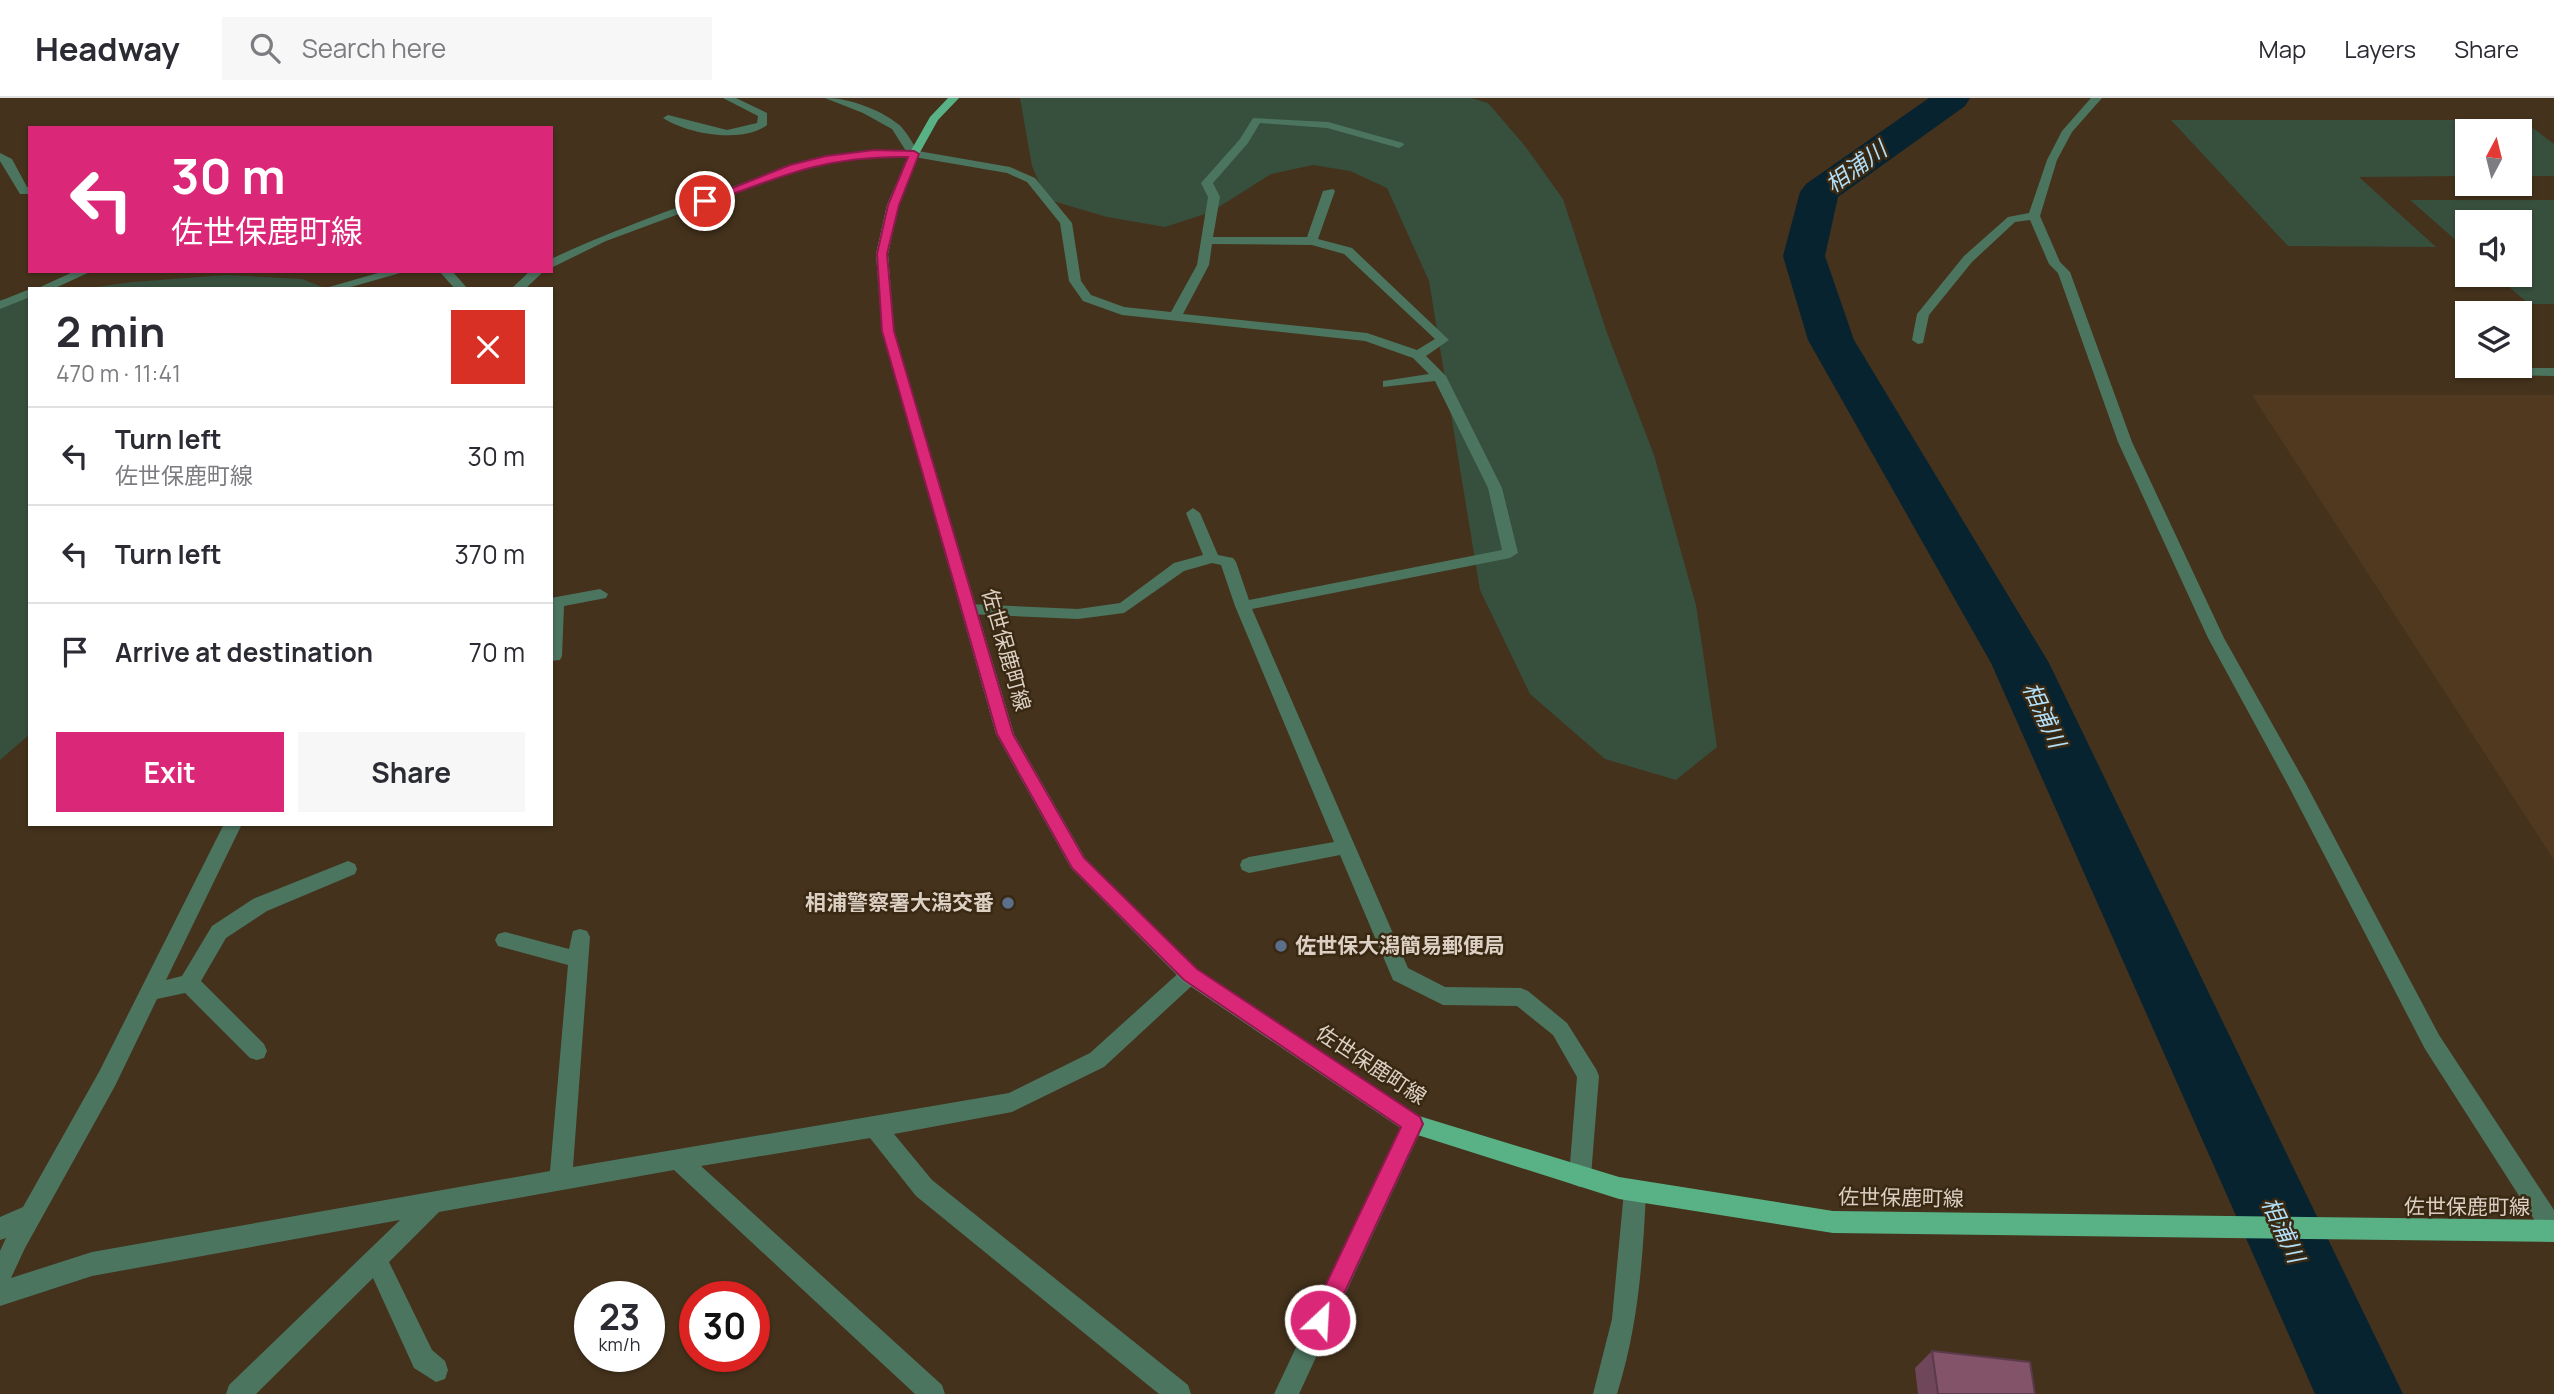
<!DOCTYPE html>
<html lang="en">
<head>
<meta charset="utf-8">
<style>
	:root { --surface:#fff; --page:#f7f7f7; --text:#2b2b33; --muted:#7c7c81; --line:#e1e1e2; --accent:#db2777 }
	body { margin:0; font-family:Manrope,"Noto Sans JP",sans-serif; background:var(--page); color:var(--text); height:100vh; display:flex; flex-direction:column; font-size:26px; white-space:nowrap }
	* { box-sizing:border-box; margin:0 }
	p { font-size:23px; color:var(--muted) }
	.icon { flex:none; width:38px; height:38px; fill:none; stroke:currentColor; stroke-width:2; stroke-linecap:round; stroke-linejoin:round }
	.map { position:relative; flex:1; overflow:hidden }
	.panel { position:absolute; left:28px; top:189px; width:525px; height:539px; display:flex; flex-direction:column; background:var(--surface); border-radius:0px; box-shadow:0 2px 5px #0004 }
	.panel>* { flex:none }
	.top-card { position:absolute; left:28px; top:28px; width:525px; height:147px; border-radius:0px; box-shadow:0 2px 5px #0004; background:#db2777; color:#fff; overflow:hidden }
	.needle { width:46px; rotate:7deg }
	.fabs { position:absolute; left:2455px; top:21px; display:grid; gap:14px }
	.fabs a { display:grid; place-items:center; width:77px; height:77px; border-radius:0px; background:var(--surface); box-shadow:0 2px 5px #0004; font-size:35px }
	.speed { position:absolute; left:574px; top:1183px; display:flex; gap:14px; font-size:35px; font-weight:700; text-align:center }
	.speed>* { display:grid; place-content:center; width:91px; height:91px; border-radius:50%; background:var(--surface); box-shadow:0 2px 5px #0004; line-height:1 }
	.speed small { font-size:18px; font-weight:400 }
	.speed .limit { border:10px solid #d22; background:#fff; color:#111 }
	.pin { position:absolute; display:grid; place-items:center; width:60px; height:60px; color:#fff; margin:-30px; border:4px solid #fff; border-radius:50%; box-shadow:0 2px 7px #0007 }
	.me { position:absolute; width:77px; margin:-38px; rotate:25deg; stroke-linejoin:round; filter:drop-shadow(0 0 5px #0008) }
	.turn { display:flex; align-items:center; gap:24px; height:147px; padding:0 28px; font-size:32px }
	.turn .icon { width:91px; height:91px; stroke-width:2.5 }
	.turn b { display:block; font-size:49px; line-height:60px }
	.round { display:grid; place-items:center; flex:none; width:74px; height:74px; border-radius:0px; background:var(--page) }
	.head { display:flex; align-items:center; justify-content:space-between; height:119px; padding:0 28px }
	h1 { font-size:42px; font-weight:700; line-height:52px }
	.cta { display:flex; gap:14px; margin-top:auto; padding:14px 28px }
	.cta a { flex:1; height:80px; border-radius:0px; background:var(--accent); color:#fff; font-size:28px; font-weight:700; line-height:80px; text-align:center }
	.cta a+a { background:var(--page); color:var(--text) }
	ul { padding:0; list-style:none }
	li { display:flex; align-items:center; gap:21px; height:98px; padding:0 28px; border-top:2px solid var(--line) }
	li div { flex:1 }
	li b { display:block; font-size:26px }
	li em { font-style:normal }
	header { display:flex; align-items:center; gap:42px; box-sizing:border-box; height:98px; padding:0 35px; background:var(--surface); border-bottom:2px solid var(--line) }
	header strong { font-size:33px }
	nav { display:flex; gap:38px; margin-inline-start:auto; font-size:24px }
	.search { width:490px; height:63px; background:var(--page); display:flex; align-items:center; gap:18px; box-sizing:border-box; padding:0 24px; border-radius:0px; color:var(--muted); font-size:26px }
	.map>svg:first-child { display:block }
	.built { fill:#50391e }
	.green { fill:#374f3d }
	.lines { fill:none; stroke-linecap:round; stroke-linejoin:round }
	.river { fill:#072330; fill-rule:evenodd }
	.minor { fill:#4c755f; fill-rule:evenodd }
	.major { fill:#59b286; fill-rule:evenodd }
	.wall { fill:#70475a }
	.building { fill:#825369; stroke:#5b3a4a; stroke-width:2 }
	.route { fill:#db2777; stroke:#8e194d; stroke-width:2 }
	.service-dot { fill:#5c6f8a; stroke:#392812; stroke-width:2.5 }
	.labels { text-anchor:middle; stroke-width:5; stroke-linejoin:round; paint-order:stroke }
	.street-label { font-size:21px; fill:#dbd0c3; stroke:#392812 }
	.poi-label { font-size:21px; font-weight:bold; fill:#dbd0c3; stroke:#392812; text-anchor:end }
	.water-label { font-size:23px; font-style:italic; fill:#b1dff8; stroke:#392812 }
</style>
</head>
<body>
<header>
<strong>Headway</strong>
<div class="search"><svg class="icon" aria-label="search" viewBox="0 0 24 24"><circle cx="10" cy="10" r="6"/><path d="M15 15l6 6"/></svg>Search here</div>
<nav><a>Map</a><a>Layers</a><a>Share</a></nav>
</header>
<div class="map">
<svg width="2554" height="1296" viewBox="0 0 2554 1296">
	<rect width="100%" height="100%" fill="#44321c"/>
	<polygon class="built" points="2252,297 2554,297 2554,762"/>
	<g class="green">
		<polygon points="1020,0 1471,0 1488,5 1525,48 1563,101 1607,235 1654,357 1696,507 1717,649 1676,682 1605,661 1530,596 1480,492 1429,183 1387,90 1350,73 1313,67 1271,76 1211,114 1165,129 1107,119 1046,101 1032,68"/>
		<polygon points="2171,22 2522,22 2554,46 2554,78 2520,78 2520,33 2468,33 2467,78 2359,79 2436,149 2288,148"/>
		<polygon points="2410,102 2554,102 2554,206 2529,206 2495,177 2520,177 2520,124 2468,124 2467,152"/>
		<polygon points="226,177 302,181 327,191 82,191 132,184"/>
		<polygon points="30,198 30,636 0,662 0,202"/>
	</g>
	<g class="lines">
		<polygon class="river" points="1929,0 1970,0 1965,8 1838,99 1825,158 1854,242 2049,565 2403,1296 2315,1296 1991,565 1808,242 1783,158 1800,94 1806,86"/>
		<g class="minor">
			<path d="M723 0H736L767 15V27C743 46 687 36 663 20L668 17 727 32 757 25 758 18Z"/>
			<path d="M825 0C849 0 879 11 898 26 906 32 912 45 918 53L1010 69 1035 80 1072 125 1081 183 1091 197 1124 209 1171 214 1197 167 1208 99 1201 85 1240 41 1253 20 1328 24 1403 45 1404 47 1399 50 1327 30 1260 25 1248 45 1213 85 1220 99 1213 139H1307L1323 93 1333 91 1335 93 1318 141 1352 150 1449 242 1426 258 1446 278 1502 390 1518 455 1510 460 1252 511 1408 870 1445 889 1521 890 1528 893 1567 925 1596 971 1599 978 1591 1078 1588 1086 1580 1089 1572 1086 1569 1078 1577 979 1553 937 1517 908 1443 907 1393 882 1340 757 1249 775 1242 772 1240 767 1242 762 1249 759 1334 744 1235 508 1221 467 1212 465 1184 473 1124 515 1078 521 969 516 961 511 969 506 1078 511 1120 505 1174 465 1203 457 1186 415 1193 410 1200 415 1218 457 1233 460 1236 464 1249 502 1502 452 1488 390 1435 283 1383 289V283L1429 276 1413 260 1365 243 1122 217 1083 203 1069 183 1060 125 1027 84 1007 75 914 59 874 58 827 64 798 72 606 143 551 170V161C600 138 649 120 700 101 772 74 828 51 906 53L892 31 863 15ZM1212 146 1312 147 1344 156 1435 241 1417 252 1367 235 1183 216 1209 167Z"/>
			<polygon points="2091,0 2102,0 2072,34 2057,62 2040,118 2060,164 2070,174 2132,344 2224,540 2306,686 2439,937 2554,1112 2554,1143 2546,1140 2425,951 2288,687 2208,540 2118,344 2058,175 2049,166 2030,122 2015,124 1972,164 1929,217 1923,245 1918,246 1912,242 1917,216 1964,158 2008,119 2029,115 2047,62 2062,33"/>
			<polygon points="0,55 12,61 27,89 30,89 30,96 20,96 0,63"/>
			<polygon points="75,173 92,173 53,191 36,191"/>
			<polygon points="385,173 407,173 344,191 322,191"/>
			<polygon points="439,173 452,173 468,191 455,191"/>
			<polygon points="530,173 544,173 525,191 511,191"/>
			<polygon points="30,191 30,199 0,211 0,203"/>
			<polygon points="2505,270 2554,270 2554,278 2500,277 2498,274"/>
			<polygon points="600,491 608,496 606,500 564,508 562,558 560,562 551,563 551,500"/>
			<polygon points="224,726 242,726 166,882 182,878 212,828 253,801 348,763 355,766 357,771 355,776 267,813 226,840 201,883 264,946 267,953 264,960 257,962 250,960 185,895 157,901 115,988 25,1150 11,1180 92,1154 550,1073 568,867 498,848 495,842 498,836 505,834 569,851 573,833 580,831 587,833 590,839 573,1069 1009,995 1090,955 1183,871 1190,868 1197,871 1200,877 1197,883 1104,969 1012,1014 894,1036 932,1082 1188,1287 1191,1296 1159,1296 916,1098 870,1040 701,1068 942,1287 945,1296 915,1296 674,1072 439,1114 389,1164 432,1252 445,1263 448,1272 445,1281 436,1284 414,1270 373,1180 256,1296 226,1296 229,1287 400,1122 92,1178 0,1208 0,1153 6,1140 0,1142 0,1119 23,1109 99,974"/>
			<polygon points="1413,1016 1421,1019 1424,1026 1299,1296 1274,1296 1405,1019"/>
			<path d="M1635 1082 1643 1085 1646 1093C1643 1162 1638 1229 1617 1296H1593L1612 1221 1624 1093 1627 1085Z"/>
		</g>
		<polygon class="major" points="948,0 959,0 938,22 919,56 899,107 888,156 894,233 1014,636 1085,760 1197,871 1419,1018 1619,1079 1833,1113 2554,1122 2554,1144 1833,1135 1619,1101 1405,1033 1183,883 1071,770 996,636 882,233 876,156 887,107 909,56 930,19"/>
	</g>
	<polygon class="wall" points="1932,1253 2035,1296 1918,1296 1915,1270"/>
	<polygon class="building" points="1932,1253 2030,1264 2035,1296 1938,1296"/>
	<path class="route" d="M874 52 914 53 919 56 899 107 887 156 894 233 1013 636 1084 760 1197 871 1420 1019 1423 1026 1328 1230 1320 1233 1312 1230 1309 1222 1401 1029 1184 882 1072 770 997 636 882 233 877 156 888 107 908 59C828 57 781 78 709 105L700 103 790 67 826 58Z"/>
	<g class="service-dot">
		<circle cx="1008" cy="805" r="7"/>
		<circle cx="1281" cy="848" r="7"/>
	</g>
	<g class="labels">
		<g class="street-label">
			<text transform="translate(1006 552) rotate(74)" y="7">佐世保鹿町線</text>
			<text transform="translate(1371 967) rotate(33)" y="7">佐世保鹿町線</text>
			<text transform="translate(1901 1100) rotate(1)" y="7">佐世保鹿町線</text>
			<text x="2467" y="1116">佐世保鹿町線</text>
		</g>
		<g class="poi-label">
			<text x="994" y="812">相浦警察署大潟交番</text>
			<text x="1295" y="855" text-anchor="start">佐世保大潟簡易郵便局</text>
		</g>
		<g class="water-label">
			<text transform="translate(1856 69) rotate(-36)" y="8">相浦川</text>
			<text transform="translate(2044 617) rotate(65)" y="8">相浦川</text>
			<text transform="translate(2283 1132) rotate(65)" y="8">相浦川</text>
		</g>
	</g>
</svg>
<div class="fabs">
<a><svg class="needle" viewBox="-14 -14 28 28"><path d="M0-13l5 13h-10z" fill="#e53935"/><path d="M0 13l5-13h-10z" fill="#7c7c81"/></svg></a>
<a><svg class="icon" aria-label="sound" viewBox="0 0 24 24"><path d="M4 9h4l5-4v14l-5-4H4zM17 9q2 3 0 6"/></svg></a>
<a><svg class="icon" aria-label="layers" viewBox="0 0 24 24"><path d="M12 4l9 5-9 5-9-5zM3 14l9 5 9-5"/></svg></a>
</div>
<div class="speed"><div>23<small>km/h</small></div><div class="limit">30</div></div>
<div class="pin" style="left:705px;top:103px;background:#d93025"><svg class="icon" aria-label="arrive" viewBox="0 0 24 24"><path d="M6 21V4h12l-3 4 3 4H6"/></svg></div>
<svg class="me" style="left:1320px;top:1222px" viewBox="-20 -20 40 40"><circle r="17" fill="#db2777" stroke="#fff" stroke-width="3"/><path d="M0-11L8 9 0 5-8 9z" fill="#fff"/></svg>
<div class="top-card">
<div class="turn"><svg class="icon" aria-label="left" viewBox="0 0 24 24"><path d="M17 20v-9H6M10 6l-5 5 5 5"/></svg><div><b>30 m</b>佐世保鹿町線</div></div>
</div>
<section class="panel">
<div class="head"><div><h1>2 min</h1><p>470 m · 11:41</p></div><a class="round" style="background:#d93025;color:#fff"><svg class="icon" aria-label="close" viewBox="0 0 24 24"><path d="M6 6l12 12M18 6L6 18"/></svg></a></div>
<ul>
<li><svg class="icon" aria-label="left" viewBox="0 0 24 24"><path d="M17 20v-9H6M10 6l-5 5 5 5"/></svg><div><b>Turn left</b><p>佐世保鹿町線</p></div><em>30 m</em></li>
<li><svg class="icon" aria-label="left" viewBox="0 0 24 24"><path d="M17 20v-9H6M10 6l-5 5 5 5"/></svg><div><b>Turn left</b></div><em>370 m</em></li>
<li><svg class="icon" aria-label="arrive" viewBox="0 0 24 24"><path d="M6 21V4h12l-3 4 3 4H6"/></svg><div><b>Arrive at destination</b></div><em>70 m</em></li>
</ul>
<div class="cta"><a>Exit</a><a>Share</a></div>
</section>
</div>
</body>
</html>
